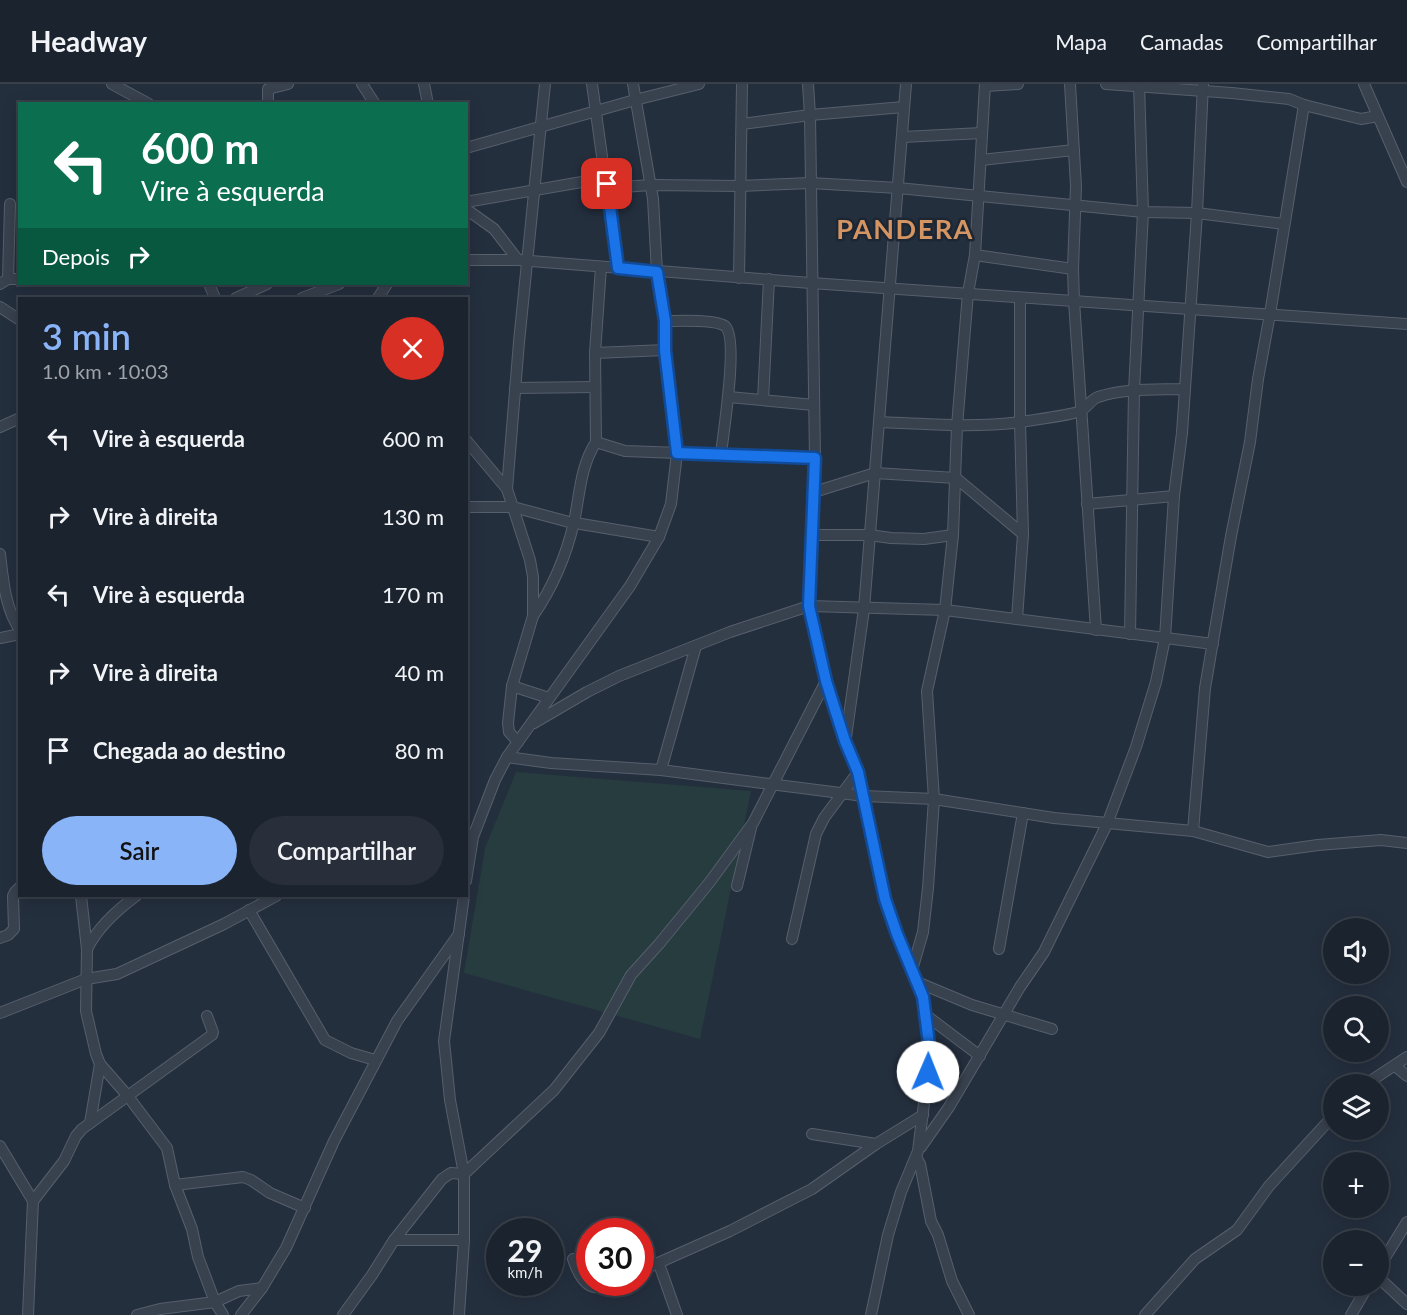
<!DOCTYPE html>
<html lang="pt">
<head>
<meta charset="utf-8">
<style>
	:root { --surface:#1b232e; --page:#282f3a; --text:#f1f3f6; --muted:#a0a4aa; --line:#39404a; --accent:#8ab4f8 }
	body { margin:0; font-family:Lato,sans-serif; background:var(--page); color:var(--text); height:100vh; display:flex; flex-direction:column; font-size:22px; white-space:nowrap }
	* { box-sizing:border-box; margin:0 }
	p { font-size:20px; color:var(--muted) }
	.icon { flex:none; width:33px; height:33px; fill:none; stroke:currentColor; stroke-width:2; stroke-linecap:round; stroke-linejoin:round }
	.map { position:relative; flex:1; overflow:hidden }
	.sheet { position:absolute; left:18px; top:213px; width:450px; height:600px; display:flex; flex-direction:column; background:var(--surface); border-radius:0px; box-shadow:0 3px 15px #0003,0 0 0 2px var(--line) }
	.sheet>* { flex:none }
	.banner { position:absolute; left:18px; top:18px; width:450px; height:183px; border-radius:0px; box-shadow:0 3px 15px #0003,0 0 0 2px var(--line); background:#0b6e4f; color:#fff; overflow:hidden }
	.tools { position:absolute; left:1323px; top:834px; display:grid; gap:12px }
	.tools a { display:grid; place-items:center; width:66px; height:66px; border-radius:50%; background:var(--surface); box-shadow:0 3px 15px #0003,0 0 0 2px var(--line); font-size:30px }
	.speed { position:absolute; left:486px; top:1134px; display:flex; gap:12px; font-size:30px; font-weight:700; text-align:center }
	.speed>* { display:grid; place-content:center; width:78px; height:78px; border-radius:50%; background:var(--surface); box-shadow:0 3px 15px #0003,0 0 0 2px var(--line); line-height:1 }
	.speed small { font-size:15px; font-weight:400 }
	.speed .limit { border:9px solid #d22; background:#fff; color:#111 }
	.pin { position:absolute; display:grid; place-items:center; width:51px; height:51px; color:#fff; margin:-26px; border-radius:12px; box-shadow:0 3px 9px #0006 }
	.me { position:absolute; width:66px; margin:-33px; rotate:1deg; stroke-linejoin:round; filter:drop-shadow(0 0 4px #0008) }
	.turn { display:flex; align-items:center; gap:21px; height:126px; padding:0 24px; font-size:27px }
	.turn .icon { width:78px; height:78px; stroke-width:2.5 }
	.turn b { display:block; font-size:42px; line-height:51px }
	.then { display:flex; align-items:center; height:57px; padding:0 24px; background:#0003; gap:12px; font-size:22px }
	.round { display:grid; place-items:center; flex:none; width:63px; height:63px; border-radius:32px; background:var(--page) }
	.headline { display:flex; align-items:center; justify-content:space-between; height:102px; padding:0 24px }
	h1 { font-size:36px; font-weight:600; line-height:45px; color:var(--accent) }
	.cta { display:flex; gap:12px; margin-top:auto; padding:12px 24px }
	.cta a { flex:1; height:69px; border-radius:36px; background:var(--accent); color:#111; font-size:24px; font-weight:600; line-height:69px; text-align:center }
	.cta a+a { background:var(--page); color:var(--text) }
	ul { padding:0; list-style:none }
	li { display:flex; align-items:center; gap:18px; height:78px; padding:0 24px }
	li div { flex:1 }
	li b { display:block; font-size:22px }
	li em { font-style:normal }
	header { display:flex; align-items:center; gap:36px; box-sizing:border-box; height:84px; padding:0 30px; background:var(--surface); border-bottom:2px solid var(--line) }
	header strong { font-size:28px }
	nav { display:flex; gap:33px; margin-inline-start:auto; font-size:21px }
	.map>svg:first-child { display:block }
	.green { fill:#263c3f }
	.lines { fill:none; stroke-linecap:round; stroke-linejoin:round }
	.minor-casing { stroke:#565f6c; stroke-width:12 }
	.minor { stroke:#38414e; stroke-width:10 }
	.route-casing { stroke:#114b97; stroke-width:15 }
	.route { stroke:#1a73e8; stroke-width:10 }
	.labels { text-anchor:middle; stroke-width:5; stroke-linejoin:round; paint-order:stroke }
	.district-label { font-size:27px; font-weight:bold; letter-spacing:1.5px; fill:#d59563; stroke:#1d2633 }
</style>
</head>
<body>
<header>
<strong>Headway</strong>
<nav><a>Mapa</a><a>Camadas</a><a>Compartilhar</a></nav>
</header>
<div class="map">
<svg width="1407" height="1231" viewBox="0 0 1407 1231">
	<rect width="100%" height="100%" fill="#242f3e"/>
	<polygon class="green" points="516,688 751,707 700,955 464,889 485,764"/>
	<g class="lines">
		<defs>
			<g id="minor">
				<polyline points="112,0 149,20"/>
				<polyline points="362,0 375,20"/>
				<polyline points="424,0 428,20"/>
				<polyline points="592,0 605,94 608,104 618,184"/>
				<polyline points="808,0 810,31 815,374 809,522 826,597 845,657 858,688 885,815 896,850 923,913 929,960 928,988 918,1067 901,1108 888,1151 871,1231"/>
				<polyline points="1070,0 1076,102 1073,185 1074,217 1096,546"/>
				<polyline points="1106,0 1232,9 1289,15 1304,21 1361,35 1378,32"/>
				<polyline points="1364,0 1407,98"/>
				<polyline points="985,2 1018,0"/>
				<polyline points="268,20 268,5 288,0"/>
				<polyline points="742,40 810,31 904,23"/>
				<polyline points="903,53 982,49"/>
				<polyline points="466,64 635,16 699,0"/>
				<polyline points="981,76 1074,66"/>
				<polyline points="608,104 651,101 739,102 810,99 898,104 1143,128 1197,129 1284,140"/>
				<polyline points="466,118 605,94"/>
				<polyline points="466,125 494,145 518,176"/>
				<polyline points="975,171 1073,185"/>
				<polyline points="466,176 518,176 811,199 1407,240"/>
				<polyline points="601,183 595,269 596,358 625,367 815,374"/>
				<polyline points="739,194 742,0"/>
				<polyline points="8,195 10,120"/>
				<polyline points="0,200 8,195 20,195"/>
				<polyline points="209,200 215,214"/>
				<polyline points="236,214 267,200"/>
				<polyline points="302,214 339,200"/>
				<polyline points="378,214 387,200"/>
				<polyline points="0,223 20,236"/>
				<path d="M665 237C679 237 715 235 725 242 739 254 723 350 721 370"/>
				<polyline points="595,269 665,266"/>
				<polyline points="515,304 595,303"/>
				<polyline points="729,313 814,321"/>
				<polyline points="763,316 769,195"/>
				<path d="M879 338C926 340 974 344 1021 338 1032 336 1073 331 1080 327 1087 324 1090 316 1098 313 1125 304 1156 306 1185 305"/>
				<polyline points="0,343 20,334"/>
				<polyline points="466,356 507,405 530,476 533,493 533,532 512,602 508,639 509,648 518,658"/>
				<polyline points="507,405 519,258 545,0"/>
				<polyline points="814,408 875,389 956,394 1023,450"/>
				<polyline points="1087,420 1174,412"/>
				<polyline points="466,423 513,423 569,438 659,453"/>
				<polyline points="813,451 869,451 891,454 924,455 953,451"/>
				<path d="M0 470C3 495 5 525 20 546"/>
				<path d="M533 532C553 503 566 473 574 438 580 410 580 383 596 358"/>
				<polyline points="1017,535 1023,450 1020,338 1020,214"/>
				<polyline points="1130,550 1134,307 1143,128 1139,0"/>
				<polyline points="0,554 20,550"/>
				<polyline points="512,602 549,614"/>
				<polyline points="534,639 587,608 619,592 730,548 809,522 945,526 1213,560"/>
				<polyline points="846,653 864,525 906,0"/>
				<polyline points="507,673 551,679 661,686 864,712 934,715 1054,734 1193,747 1205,604 1231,452 1250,358 1258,295 1270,230 1304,21"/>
				<polyline points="661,686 696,562"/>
				<polyline points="1193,747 1268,768 1318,761 1381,756 1407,759"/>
				<polyline points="466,797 473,753 495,696 507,673 630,502 659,453 671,420 677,369 665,266 665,237 657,188 653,115 633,0"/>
				<polyline points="737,802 751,744"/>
				<polyline points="81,812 87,865 86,927 96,970 100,980 127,1011 167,1064 175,1101 192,1145 198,1173 215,1218 223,1231"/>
				<polyline points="249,826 325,956 351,969 375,976"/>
				<polyline points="0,854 8,851 14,845 13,812 15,808 20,803"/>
				<polyline points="792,855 816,750 824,734 858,688"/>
				<path d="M87 865C98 843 117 826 136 812"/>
				<polyline points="999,865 1023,729"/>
				<polyline points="912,886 923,848 928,804 934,715 927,607 945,526 953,451 957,342 968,209 975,171 985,0"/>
				<polyline points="917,898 972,921 1052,945"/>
				<polyline points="0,929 86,895 117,890 224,840 276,812"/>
				<polyline points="927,932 980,972"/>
				<polyline points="1395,982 1407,992"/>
				<polyline points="1366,1000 1407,973"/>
				<polyline points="90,1039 100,980"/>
				<polyline points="812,1050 876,1060"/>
				<polyline points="0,1062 33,1117 28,1231"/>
				<polyline points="921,1063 949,1023 1020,903 1044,868 1107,740 1136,663 1156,598 1165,554 1174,412 1182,349 1197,129 1203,0"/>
				<polyline points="916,1073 920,1080 931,1137 938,1151 952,1197 969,1231"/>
				<polyline points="175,1101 243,1093 251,1096 270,1109 305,1124"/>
				<polyline points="33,1117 64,1077 76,1052 82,1045 212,951 213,948 207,932"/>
				<polyline points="394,1156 464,1156"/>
				<path d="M573 1175C581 1199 591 1211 616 1198"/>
				<polyline points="659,1180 677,1231"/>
				<polyline points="1378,1185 1407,1138"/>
				<polyline points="640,1187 730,1147 812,1105 876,1060 923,1031"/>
				<polyline points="1378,1193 1407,1220"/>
				<polyline points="137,1231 160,1225 215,1218 239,1207 262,1204"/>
				<polyline points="241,1231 262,1204 286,1164 334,1057 397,937 459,850"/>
				<polyline points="343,1231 372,1191 394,1156 442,1095 451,1089 464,1090 554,1006 599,949 631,891 659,860 709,799 753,739 826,597"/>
				<polyline points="459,1231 464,1156 464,1090 450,1016 444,957 464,812"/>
				<polyline points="1145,1231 1195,1175 1237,1146 1269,1102 1334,1031"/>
				<polyline points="1351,1231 1368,1202"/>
			</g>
		</defs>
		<use href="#minor" class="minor-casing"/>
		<use href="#minor" class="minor"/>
	</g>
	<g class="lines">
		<defs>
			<polyline id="route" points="607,100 618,184 657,188 665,237 665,266 677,369 815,374 809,522 826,597 845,657 858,688 885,815 897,850 923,913 929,960 928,988"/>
		</defs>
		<use href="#route" class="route-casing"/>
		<use href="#route" class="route"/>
	</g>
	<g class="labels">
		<g class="district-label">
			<text x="905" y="155">PANDERA</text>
		</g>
	</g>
</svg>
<div class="tools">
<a><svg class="icon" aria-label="sound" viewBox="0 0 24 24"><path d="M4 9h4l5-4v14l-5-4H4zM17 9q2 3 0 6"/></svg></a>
<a><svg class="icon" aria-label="search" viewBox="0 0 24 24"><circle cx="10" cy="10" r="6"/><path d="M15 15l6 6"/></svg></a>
<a><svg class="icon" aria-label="layers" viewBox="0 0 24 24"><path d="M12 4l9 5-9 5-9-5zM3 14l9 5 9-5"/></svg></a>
<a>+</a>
<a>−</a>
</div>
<div class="speed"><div>29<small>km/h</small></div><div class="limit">30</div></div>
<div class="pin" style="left:607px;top:100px;background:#d93025"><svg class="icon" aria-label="arrive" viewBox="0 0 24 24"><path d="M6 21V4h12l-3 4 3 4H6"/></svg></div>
<svg class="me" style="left:928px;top:988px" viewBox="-20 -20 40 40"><circle r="19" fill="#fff"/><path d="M0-13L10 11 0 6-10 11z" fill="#1a73e8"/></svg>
<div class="banner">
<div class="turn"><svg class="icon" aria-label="left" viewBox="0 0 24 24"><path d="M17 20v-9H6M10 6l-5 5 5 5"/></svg><div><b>600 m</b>Vire à esquerda</div></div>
<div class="then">Depois<svg class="icon" aria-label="right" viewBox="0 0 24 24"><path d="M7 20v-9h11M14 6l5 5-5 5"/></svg></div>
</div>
<section class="sheet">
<div class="headline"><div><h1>3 min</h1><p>1.0 km · 10:03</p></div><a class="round" style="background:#d93025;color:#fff"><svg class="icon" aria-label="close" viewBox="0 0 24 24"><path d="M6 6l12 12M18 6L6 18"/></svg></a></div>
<ul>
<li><svg class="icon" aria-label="left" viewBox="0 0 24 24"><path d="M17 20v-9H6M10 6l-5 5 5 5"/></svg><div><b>Vire à esquerda</b></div><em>600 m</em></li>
<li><svg class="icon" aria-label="right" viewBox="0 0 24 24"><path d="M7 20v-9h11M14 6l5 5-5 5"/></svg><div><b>Vire à direita</b></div><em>130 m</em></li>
<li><svg class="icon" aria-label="left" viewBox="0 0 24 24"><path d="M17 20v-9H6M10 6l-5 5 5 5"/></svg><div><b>Vire à esquerda</b></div><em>170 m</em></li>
<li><svg class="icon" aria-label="right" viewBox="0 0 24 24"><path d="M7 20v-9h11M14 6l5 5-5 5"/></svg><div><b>Vire à direita</b></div><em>40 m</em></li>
<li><svg class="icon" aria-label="arrive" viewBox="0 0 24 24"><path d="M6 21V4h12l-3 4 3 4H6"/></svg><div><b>Chegada ao destino</b></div><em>80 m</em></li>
</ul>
<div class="cta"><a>Sair</a><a>Compartilhar</a></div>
</section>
</div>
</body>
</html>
